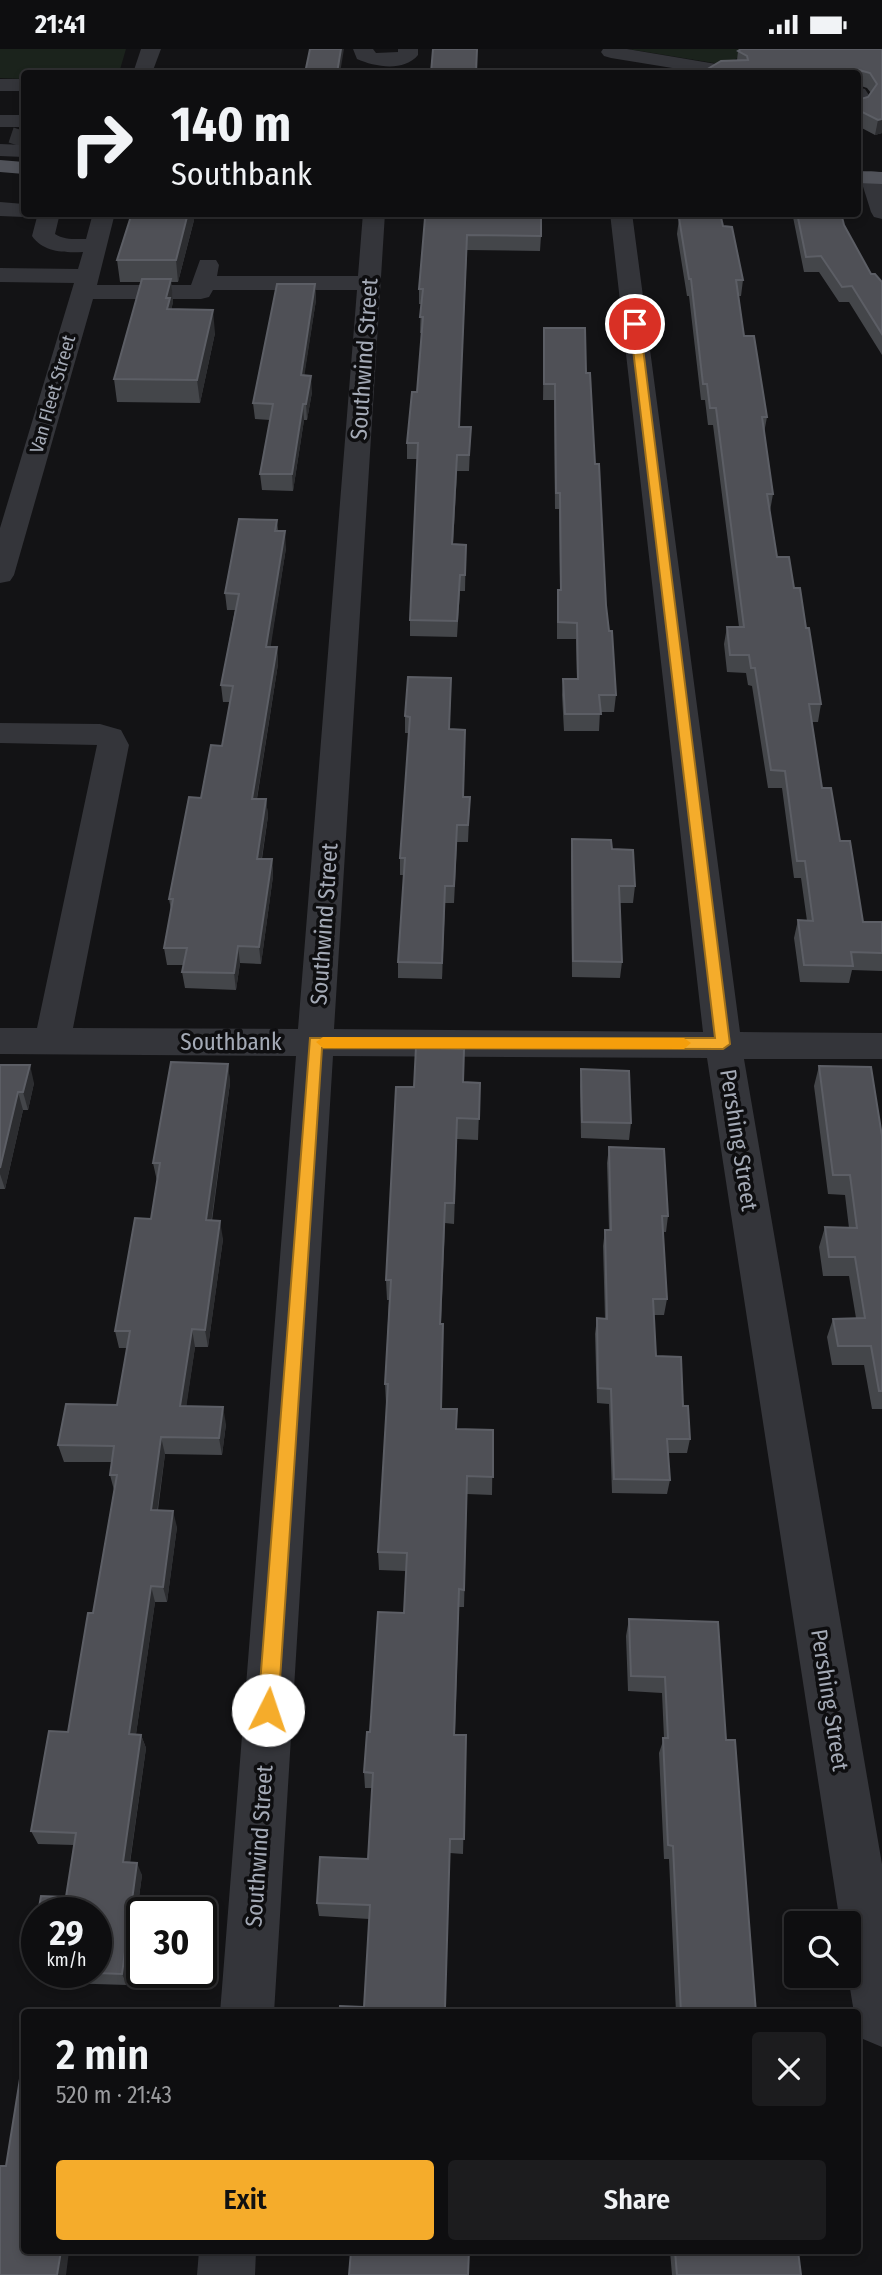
<!DOCTYPE html>
<html lang="en">
<head>
<meta charset="utf-8">
<style>
	:root { --surface:#0e0e10; --page:#1c1c1e; --text:#f1f3f6; --muted:#9b9c9f; --line:#2e2e30; --accent:#f5ac2b }
	body { margin:0; font-family:"Fira Sans Condensed",sans-serif; background:var(--page); color:var(--text); height:100vh; display:flex; flex-direction:column; font-size:26px; white-space:nowrap }
	* { box-sizing:border-box; margin:0 }
	p { font-size:23px; color:var(--muted) }
	.icon { flex:none; width:38px; height:38px; fill:none; stroke:currentColor; stroke-width:2; stroke-linecap:round; stroke-linejoin:round }
	.map { position:relative; flex:1; overflow:hidden }
	.panel { position:absolute; left:21px; top:1960px; width:840px; height:245px; display:flex; flex-direction:column; background:var(--surface); border-radius:7px; box-shadow:0 4px 10px #0003,0 0 0 2px var(--line) }
	.panel>* { flex:none }
	.top-card { position:absolute; left:21px; top:21px; width:840px; height:147px; border-radius:7px; box-shadow:0 4px 10px #0003,0 0 0 2px var(--line); background:#0e0e10; color:var(--text); overflow:hidden }
	.fabs { position:absolute; left:784px; top:1862px; display:grid; gap:14px }
	.fabs a { display:grid; place-items:center; width:77px; height:77px; border-radius:7px; background:var(--surface); box-shadow:0 4px 10px #0003,0 0 0 2px var(--line); font-size:35px }
	.speed { position:absolute; left:21px; top:1848px; display:flex; gap:14px; font-size:35px; font-weight:700; text-align:center }
	.speed>* { display:grid; place-content:center; width:91px; height:91px; border-radius:50%; background:var(--surface); box-shadow:0 4px 10px #0003,0 0 0 2px var(--line); line-height:1 }
	.speed small { font-size:18px; font-weight:400 }
	.speed .limit { border:4px solid #111; border-radius:10px; background:#fff; color:#111 }
	.pin { position:absolute; display:grid; place-items:center; width:60px; height:60px; color:#fff; margin:-30px; border:4px solid #fff; border-radius:50%; box-shadow:0 2px 7px #0007 }
	.me { position:absolute; width:77px; margin:-38px; rotate:4deg; stroke-linejoin:round; filter:drop-shadow(0 0 5px #0008) }
	.turn { display:flex; align-items:center; gap:24px; height:147px; padding:0 35px; font-size:32px }
	.turn .icon { width:91px; height:91px; stroke-width:2.5 }
	.turn b { display:block; font-size:49px; line-height:60px }
	.round { display:grid; place-items:center; flex:none; width:74px; height:74px; border-radius:7px; background:var(--page) }
	.headline { display:flex; align-items:center; justify-content:space-between; height:119px; padding:0 35px }
	h1 { font-size:42px; font-weight:600; line-height:52px }
	.cta { display:flex; gap:14px; margin-top:auto; padding:14px 35px }
	.cta a { flex:1; height:80px; border-radius:7px; background:var(--accent); color:#111; font-size:28px; font-weight:600; line-height:80px; text-align:center }
	.cta a+a { background:var(--page); color:var(--text) }
	.status { display:flex; justify-content:space-between; align-items:center; height:49px; padding:0 35px; background:var(--surface); direction:ltr }
	.status svg { height:19px; fill:currentColor }
	.map>svg:first-child { display:block }
	.green { fill:#1b231c }
	.lines { fill:none; stroke-linecap:round; stroke-linejoin:round }
	.minor-tunnel { stroke:#303135; stroke-width:22; stroke-dasharray:22 11; stroke-linecap:butt }
	.minor { fill:#34353a; fill-rule:evenodd }
	.major { fill:#505259; fill-rule:evenodd }
	.wall { fill:#44464a; fill-rule:evenodd }
	.shaded-wall { fill:#2c2d30 }
	.building { fill:#4f5056; stroke:#5c5e65; stroke-width:2; fill-rule:evenodd }
	.route { fill:#f5ac2b; stroke:#9f701c; stroke-width:2 }
	.slow { fill:#f59e0b }
	.labels { text-anchor:middle; stroke-width:7; stroke-linejoin:round; paint-order:stroke }
	.far-street-label { font-size:19px; fill:#a4aab6; stroke:#0e0e10 }
	.street-label { font-size:23px; fill:#a4aab6; stroke:#0e0e10 }
</style>
</head>
<body>
<div class="status"><b>21:41</b><svg viewBox="0 0 49 12"><path d="M0 12V9h3v3zM5 12V6h3v6zM10 12V3h3v9zM15 12V0h3v12zM26 1h20v11H26zM47 4h2v5h-2z"/></svg></div>
<div class="map">
<svg width="882" height="2226" viewBox="0 0 882 2226">
	<rect width="100%" height="100%" fill="#131315"/>
	<g class="green">
		<polygon points="0,0 126,0 119,24 24,24 24,30 0,29"/>
		<polygon points="628,0 752,0 726,16"/>
	</g>
	<g class="lines">
		<polyline class="minor-tunnel" points="19,97 24,82"/>
		<g class="minor">
			<polygon points="141,0 161,0 152,24 133,24"/>
			<path d="M353 0H373L376 4 398 3V0H418V6C404 23 375 18 357 10Z"/>
			<polygon points="603,0 627,0 734,18 744,24 703,24 611,9 604,7 601,3"/>
			<rect x="0" y="30" width="24" height="12"/>
			<polygon points="858,38 865,40 872,51 865,60 858,62"/>
			<rect x="0" y="66" width="24" height="12"/>
			<polygon points="0,95 24,96 24,108 0,107"/>
			<polygon points="871,122 879,123 882,129 882,170 874,168 871,163 860,128 863,123"/>
			<polygon points="0,153 24,155 24,164 33,164 24,168 0,167"/>
			<path d="M38 164H60L55 185C64 191 75 190 86 190L93 164H115L97 236H191L200 211H216L219 216 217 227H358L363 164H385L334 980 703 983 610 164H632L740 983 882 984V1010H744L882 1815V1998L863 1990 858 1976V1964H854L848 1927 849 1874H840L707 1009 333 1007 274 1964H220L296 1007 0 1005V979H37L97 696 0 694V674L100 675 121 681 129 696 73 979 298 980 357 241H213L209 248 201 250H93L14 526 10 532 0 534V479L74 234 0 233V219L78 220 83 203C64 204 43 203 32 187Z"/>
			<polygon points="199,2202 256,2202 255,2226 197,2226"/>
		</g>
		<g class="major">
			<polygon points="0,111 24,113 24,125 0,123"/>
			<polygon points="858,122 882,123 882,135 858,134"/>
		</g>
	</g>
	<g class="wall">
		<path d="M882 0V84L875 86 858 77V24L737 11 738 2ZM858 36 867 39 871 44 868 48 861 50 858 47Z"/>
		<polygon points="688,164 720,164 723,177 743,231 741,247 738,247 744,287 767,368 764,384 773,445 770,462 777,508 794,539 806,579 821,655 818,673 812,673 822,739 840,792 863,873 882,873 882,922 852,921 849,934 800,933 794,889 798,871 807,872 801,829 794,829 782,739 768,739 752,637 748,636 746,624 727,623 724,595 727,578 739,578 713,376 708,376 705,351 701,351 689,247 687,247 677,185 679,169 688,169"/>
		<polygon points="793,164 841,164 844,176 871,225 882,233 882,306 849,253 839,253 819,223 804,223 793,168"/>
		<polygon points="458,169 541,187 540,202 467,201 459,378 471,378 469,422 457,422 453,495 466,496 465,542 460,542 457,588 410,587 410,571 418,410 407,410 407,394 417,343 422,284 420,284 421,255 419,255 419,240"/>
		<polygon points="194,171 178,233 171,233 173,253 171,261 215,284 200,354 117,353 114,330 141,233 120,233 117,211"/>
		<polygon points="315,235 316,251 304,326 312,343 307,371 304,371 293,442 262,441 260,425 270,371 255,370 253,354"/>
		<polygon points="544,279 586,324 606,556 616,646 614,663 600,663 599,682 564,682 562,646 563,630 577,630 576,590 557,590 557,557 558,541 560,541 559,460 555,460 554,351 543,351"/>
		<polygon points="277,471 278,482 286,499 270,598 277,598 278,615 257,750 266,750 268,767 262,810 272,810 273,827 261,915 240,914 236,941 185,939 182,923 184,916 167,916 164,899 171,861 169,850 201,749 222,697 230,653 223,653 221,636 235,561 227,561 225,544"/>
		<polygon points="451,645 449,680 463,748 470,748 468,793 457,793 454,854 445,854 442,930 398,929 398,913 404,826 400,826 400,809 409,684 405,684 405,667"/>
		<polygon points="572,790 612,800 635,837 633,854 620,854 622,913 620,929 572,928 571,807"/>
		<polygon points="228,1015 230,1034 212,1172 223,1190 208,1298 195,1298 186,1357 226,1375 222,1406 165,1405 158,1461 177,1478 167,1553 155,1553 136,1685 141,1686 146,1699 130,1814 142,1826 127,1936 64,1934 58,1923 96,1923 66,1848 74,1796 38,1795 31,1782 68,1683 93,1564 114,1441 110,1426 112,1413 64,1413 58,1396 117,1356 127,1299 119,1299 115,1282 151,1170 157,1132 153,1114"/>
		<polygon points="0,1016 34,1034 28,1061 23,1061 5,1140 0,1140"/>
		<polygon points="819,1017 882,1087 882,1360 872,1360 864,1316 832,1316 827,1288 833,1270 856,1269 849,1227 823,1227 819,1198 825,1178 849,1179 845,1146 828,1145 814,1037"/>
		<polygon points="581,1020 631,1074 629,1091 581,1089 580,1037"/>
		<polygon points="463,1033 480,1034 478,1091 457,1090 454,1175 445,1174 441,1275 443,1275 441,1360 456,1380 493,1381 492,1446 467,1445 464,1558 459,1558 455,1686 466,1686 463,1805 450,1804 364,1958 369,1870 319,1867 317,1854 368,1810 372,1739 365,1739 364,1723 370,1683 404,1564 406,1522 379,1521 378,1503 387,1354 386,1354 385,1335 389,1251 387,1251 386,1231 414,1038"/>
		<polygon points="609,1098 668,1167 666,1183 663,1183 667,1250 664,1266 654,1266 656,1307 683,1357 690,1390 687,1404 668,1404 670,1431 667,1445 612,1444 609,1355 597,1354 595,1285 597,1269 605,1270 603,1197 605,1181 609,1181 607,1114"/>
		<polygon points="629,1570 726,1691 756,1964 676,1964 669,1810 664,1810 659,1704 664,1689 662,1644 628,1642 626,1587"/>
		<polygon points="670,2202 853,2202 850,2204 798,2205 800,2226 672,2226"/>
	</g>
	<g class="shaded-wall">
		<polygon points="341,0 344,0 340,24 337,24"/>
		<polygon points="882,70 882,84 875,86 878,71"/>
		<polygon points="188,164 194,164 194,171 178,233 176,211"/>
		<polygon points="171,230 173,253 171,262 169,283 166,249"/>
		<polygon points="315,235 316,251 302,342 301,326"/>
		<polygon points="213,261 215,284 200,354 197,331"/>
		<polygon points="311,327 312,343 307,371 306,355"/>
		<polygon points="303,355 304,371 293,442 292,425"/>
		<polygon points="457,406 457,422 452,512 452,495"/>
		<polygon points="285,482 286,499 268,615 266,598"/>
		<polygon points="277,598 278,615 254,767 252,750"/>
		<polygon points="266,750 268,767 259,826 257,810"/>
		<polygon points="272,810 273,827 261,915 259,898"/>
		<polygon points="445,837 445,854 442,930 442,914"/>
		<polygon points="238,897 240,914 236,941 234,924"/>
		<polygon points="228,1015 230,1034 209,1189 206,1171"/>
		<polygon points="30,1016 34,1034 28,1061 23,1043"/>
		<polygon points="18,1043 23,1061 5,1140 0,1125 0,1119"/>
		<polygon points="445,1154 445,1174 440,1295 440,1275"/>
		<polygon points="220,1172 223,1190 208,1298 205,1281"/>
		<polygon points="192,1280 195,1298 184,1374 180,1357"/>
		<polygon points="223,1358 226,1375 222,1406 219,1389"/>
		<polygon points="161,1388 165,1405 155,1477 151,1461"/>
		<polygon points="173,1462 177,1478 167,1553 163,1538"/>
		<polygon points="151,1537 155,1553 134,1699 129,1685"/>
		<polygon points="141,1686 146,1699 128,1826 123,1813"/>
		<polygon points="137,1814 142,1826 127,1936 122,1925"/>
		<polygon points="61,2202 69,2202 66,2226 57,2226"/>
	</g>
	<g class="building">
		<polygon points="310,0 341,0 337,24 305,24"/>
		<polygon points="433,0 477,0 476,24 431,24"/>
		<path d="M741 0H882V70L878 71 858 61V24H701L721 12 748 11 747 7 738 2ZM859 21 870 24 877 35 868 48 861 50 858 47Z"/>
		<polygon points="132,164 188,164 176,211 117,211"/>
		<polygon points="458,164 541,164 541,187 467,186 459,378 471,378 469,406 457,406 452,495 466,496 465,526 460,526 457,572 410,571 418,394 407,394 412,343 417,343 423,268 420,268 423,240 419,240 425,169 458,169"/>
		<polygon points="690,164 720,164 723,177 732,178 743,231 736,231 744,287 754,287 767,368 762,368 773,445 767,445 777,508 789,508 794,539 800,539 806,579 809,579 821,655 809,655 822,739 831,739 840,792 850,792 863,873 882,873 882,904 851,903 853,917 804,916 798,871 813,872 805,812 797,812 785,722 771,721 755,619 751,619 749,606 730,606 727,578 744,578 716,359 710,359 707,335 703,335 691,230 689,230 679,169 691,169"/>
		<polygon points="797,164 841,164 844,176 871,225 875,225 882,233 882,285 852,237 842,238 821,207 806,208"/>
		<polygon points="142,230 171,230 166,249 170,249 167,260 213,261 197,331 114,330"/>
		<polygon points="277,235 315,235 301,326 311,327 306,355 303,355 292,425 260,425 273,355 253,354"/>
		<polygon points="544,279 585,279 586,324 590,324 595,415 599,415 606,556 609,582 612,582 616,646 599,646 601,665 565,665 563,630 578,630 577,574 558,573 558,541 561,541 560,444 556,444 555,335 544,335"/>
		<polygon points="239,470 277,471 275,482 285,482 266,598 277,598 252,750 266,750 257,810 272,810 259,898 238,897 234,924 182,923 187,899 164,899 173,850 169,850 189,748 201,749 211,696 222,697 233,637 221,636 239,545 225,544"/>
		<polygon points="408,628 451,629 449,680 465,681 463,748 470,748 468,776 457,776 454,837 445,837 442,914 398,913 405,809 400,809 410,668 405,667"/>
		<polygon points="572,790 611,791 612,800 633,801 635,837 619,837 622,913 573,912"/>
		<polygon points="416,998 464,1000 463,1033 480,1034 479,1070 457,1069 454,1154 445,1154 440,1275 443,1275 441,1360 457,1360 456,1380 493,1381 493,1428 467,1427 464,1541 459,1540 454,1686 466,1686 464,1790 450,1790 445,1959 504,1960 504,1964 339,1964 340,1957 364,1958 370,1856 317,1854 320,1808 368,1810 373,1724 364,1723 367,1683 370,1683 378,1563 404,1564 407,1504 378,1503 388,1335 385,1335 391,1231 386,1231 396,1038 414,1038"/>
		<polygon points="171,1013 228,1015 206,1171 220,1172 205,1281 192,1280 180,1357 223,1358 219,1389 161,1388 151,1461 173,1462 163,1538 151,1537 129,1685 141,1686 123,1813 137,1814 122,1925 71,1923 96,1923 96,1864 38,1864 41,1847 66,1848 76,1784 31,1782 49,1682 68,1683 88,1564 93,1564 117,1426 110,1426 114,1397 58,1396 66,1355 117,1356 130,1282 115,1282 135,1169 151,1170 160,1114 153,1114"/>
		<polygon points="0,1016 30,1016 23,1043 18,1043 0,1119"/>
		<polygon points="819,1017 871,1018 882,1087 882,1342 879,1342 871,1297 838,1297 833,1270 865,1269 855,1208 829,1208 825,1178 857,1179 850,1126 833,1126"/>
		<polygon points="581,1020 629,1022 631,1074 582,1073"/>
		<polygon points="609,1098 664,1100 668,1167 662,1167 667,1250 653,1250 656,1307 681,1308 683,1357 688,1357 690,1390 667,1390 670,1431 614,1430 611,1340 598,1339 597,1269 607,1270 605,1181 611,1181"/>
		<polygon points="629,1570 718,1573 726,1691 735,1691 756,1964 681,1964 673,1797 668,1796 663,1689 668,1689 665,1628 631,1627"/>
		<polygon points="37,1869 37,1884 34,1884"/>
		<polygon points="24,2005 24,2202 61,2202 57,2226 0,2226 0,2117 6,2117"/>
		<polygon points="351,2202 469,2202 468,2226 349,2226"/>
		<polygon points="675,2202 798,2202 801,2226 677,2226"/>
	</g>
	<polygon class="route" points="635,272 640,275 730,995 723,1000 322,999 278,1661 275,1668 268,1670 261,1668 258,1661 310,989 715,989 630,275"/>
	<polygon class="slow" points="323,988 684,989 691,994 684,1000 323,999 316,993"/>
	<g class="labels">
		<g class="far-street-label">
			<text transform="translate(52 345) rotate(-74)" y="7">Van Fleet Street</text>
		</g>
		<g class="street-label">
			<text transform="translate(364 310) rotate(-86)" y="8">Southwind Street</text>
			<text transform="translate(324 875) rotate(-86)" y="8">Southwind Street</text>
			<text x="231" y="1001">Southbank</text>
			<text transform="translate(739 1091) rotate(81)" y="8">Pershing Street</text>
			<text transform="translate(830 1651) rotate(81)" y="8">Pershing Street</text>
			<text transform="translate(259 1797) rotate(-86)" y="8">Southwind Street</text>
		</g>
	</g>
</svg>
<div class="fabs">
<a><svg class="icon" aria-label="search" viewBox="0 0 24 24"><circle cx="10" cy="10" r="6"/><path d="M15 15l6 6"/></svg></a>
</div>
<div class="speed"><div>29<small>km/h</small></div><div class="limit">30</div></div>
<div class="pin" style="left:635px;top:275px;background:#d93025"><svg class="icon" aria-label="arrive" viewBox="0 0 24 24"><path d="M6 21V4h12l-3 4 3 4H6"/></svg></div>
<svg class="me" style="left:268px;top:1661px" viewBox="-20 -20 40 40"><circle r="19" fill="#fff"/><path d="M0-13L10 11 0 6-10 11z" fill="#f5ac2b"/></svg>
<div class="top-card">
<div class="turn"><svg class="icon" aria-label="right" viewBox="0 0 24 24"><path d="M7 20v-9h11M14 6l5 5-5 5"/></svg><div><b>140 m</b>Southbank</div></div>
</div>
<section class="panel">
<div class="headline"><div><h1>2 min</h1><p>520 m · 21:43</p></div><a class="round"><svg class="icon" aria-label="close" viewBox="0 0 24 24"><path d="M6 6l12 12M18 6L6 18"/></svg></a></div>
<div class="cta"><a>Exit</a><a>Share</a></div>
</section>
</div>
</body>
</html>
